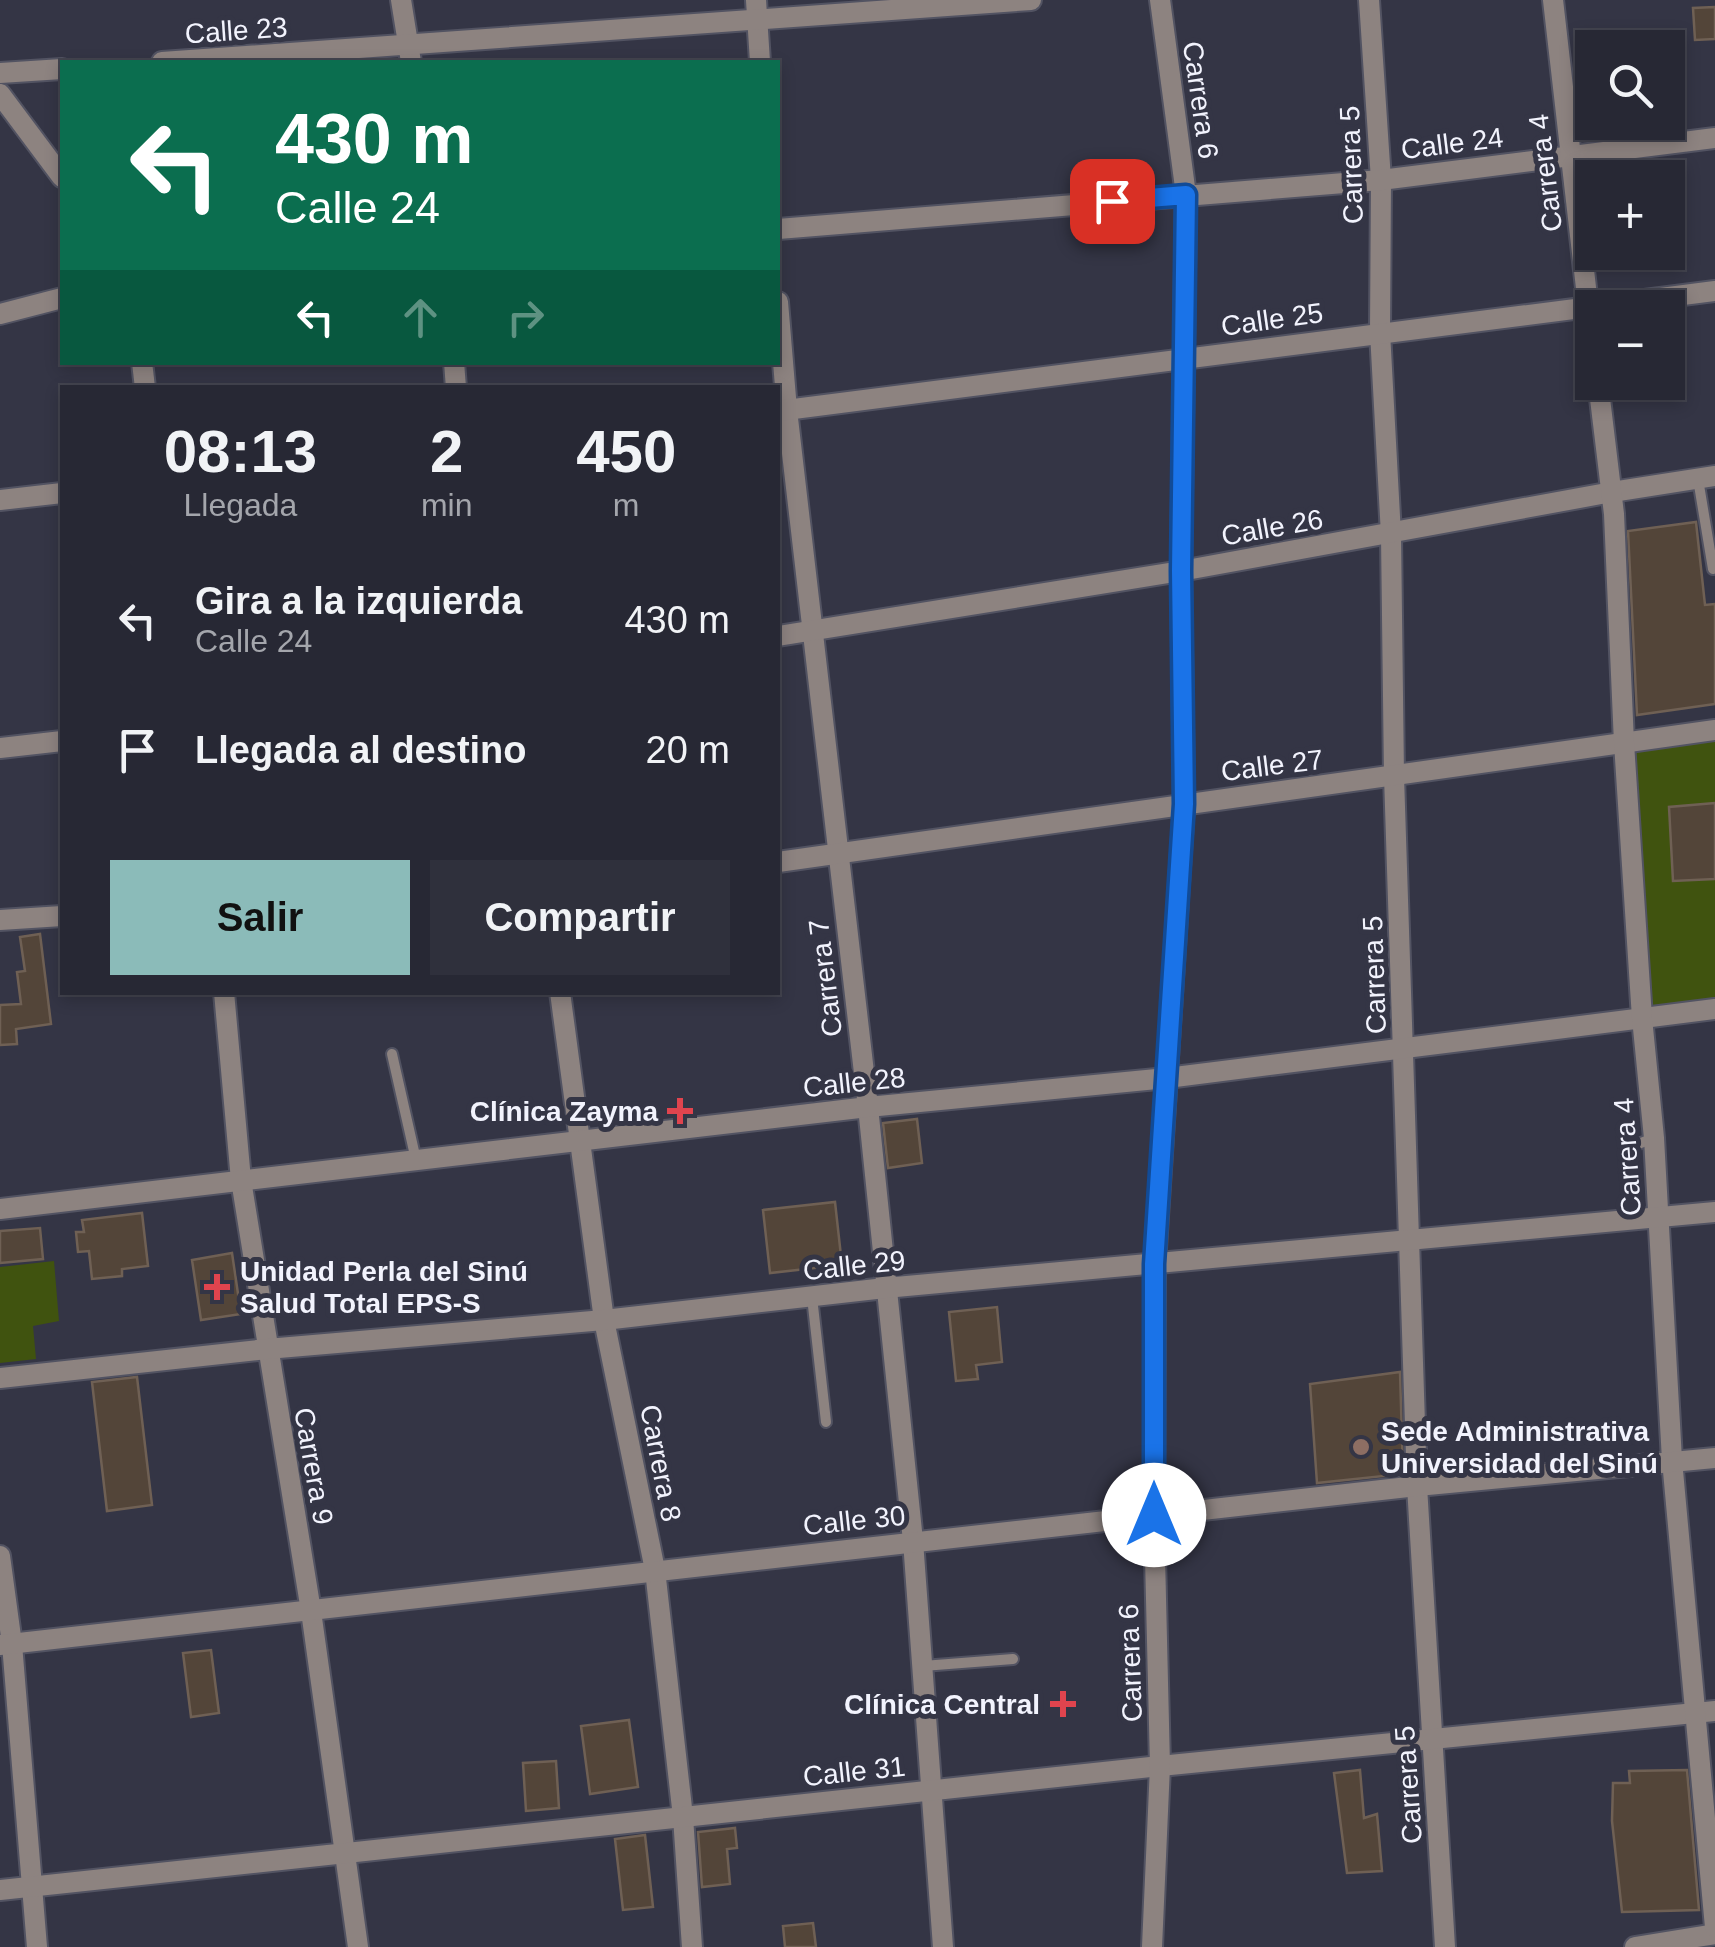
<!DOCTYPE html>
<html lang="es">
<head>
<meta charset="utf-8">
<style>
	:root { --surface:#272834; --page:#2f303c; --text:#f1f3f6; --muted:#a4a6ac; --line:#43444f; --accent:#8bbbb9 }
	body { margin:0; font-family:Helvetica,sans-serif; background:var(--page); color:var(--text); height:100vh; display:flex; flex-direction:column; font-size:38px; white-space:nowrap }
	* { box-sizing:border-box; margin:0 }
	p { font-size:32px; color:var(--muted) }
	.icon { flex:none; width:55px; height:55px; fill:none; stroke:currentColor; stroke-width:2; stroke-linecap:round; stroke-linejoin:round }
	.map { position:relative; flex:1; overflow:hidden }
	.panel { position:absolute; left:60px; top:385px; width:720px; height:610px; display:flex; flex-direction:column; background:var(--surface); border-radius:0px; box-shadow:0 5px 15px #0003,0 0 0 2px var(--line) }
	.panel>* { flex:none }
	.banner { position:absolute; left:60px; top:60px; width:720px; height:305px; border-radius:0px; box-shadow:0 5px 15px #0003,0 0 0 2px var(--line); background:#0b6e4f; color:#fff; overflow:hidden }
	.buttons { position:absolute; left:1575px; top:30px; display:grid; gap:20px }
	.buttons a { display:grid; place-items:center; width:110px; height:110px; border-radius:0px; background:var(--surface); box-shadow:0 5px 15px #0003,0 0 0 2px var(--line); font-size:50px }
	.pin { position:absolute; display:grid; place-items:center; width:85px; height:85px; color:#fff; margin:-42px; border-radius:20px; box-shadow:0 5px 15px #0006 }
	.me { position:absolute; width:110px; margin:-55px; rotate:0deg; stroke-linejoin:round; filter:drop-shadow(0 0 8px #0008) }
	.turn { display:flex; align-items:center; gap:35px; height:210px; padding:0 50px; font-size:45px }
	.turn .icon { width:130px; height:130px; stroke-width:2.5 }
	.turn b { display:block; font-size:70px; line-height:85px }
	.lanes { display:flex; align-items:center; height:95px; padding:0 50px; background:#0003; justify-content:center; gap:50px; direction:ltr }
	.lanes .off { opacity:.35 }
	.eta { display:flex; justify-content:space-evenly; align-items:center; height:170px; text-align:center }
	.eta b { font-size:60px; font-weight:700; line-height:70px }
	.cta { display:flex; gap:20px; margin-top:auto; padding:20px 50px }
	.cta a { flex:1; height:115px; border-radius:0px; background:var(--accent); color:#111; font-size:40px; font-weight:700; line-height:115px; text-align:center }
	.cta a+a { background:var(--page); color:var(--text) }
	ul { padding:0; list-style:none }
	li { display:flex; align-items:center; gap:30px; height:130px; padding:0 50px }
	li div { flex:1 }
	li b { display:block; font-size:38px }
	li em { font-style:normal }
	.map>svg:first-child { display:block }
	.green { fill:#40530f }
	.building { fill:#534539; stroke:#6f6054; stroke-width:2.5 }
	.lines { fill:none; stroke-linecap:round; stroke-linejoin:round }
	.service-casing { stroke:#525362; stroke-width:14 }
	.minor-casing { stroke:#525362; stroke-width:24 }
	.tertiary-casing { stroke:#525362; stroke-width:24 }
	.service { stroke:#8d8380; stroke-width:10 }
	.minor { stroke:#8d8380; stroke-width:20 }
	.tertiary { stroke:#8d8380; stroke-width:20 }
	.route-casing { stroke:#114b97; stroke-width:25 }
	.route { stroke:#1a73e8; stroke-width:18 }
	.health-dot { fill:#e0444e; stroke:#343545; stroke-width:4 }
	.education-dot { fill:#8d6e63; stroke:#343545; stroke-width:4 }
	.labels { text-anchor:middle; stroke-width:10; stroke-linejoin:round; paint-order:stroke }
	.street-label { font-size:28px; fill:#f2f3fd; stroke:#343545 }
	.poi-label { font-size:28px; font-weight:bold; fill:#f2f3fd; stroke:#343545; text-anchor:end }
</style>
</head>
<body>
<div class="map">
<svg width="1715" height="1947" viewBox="0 0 1715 1947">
	<rect width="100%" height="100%" fill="#343545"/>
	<g class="green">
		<polygon points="1715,741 1715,1003 1651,1011 1632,752"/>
		<polygon points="54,1261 59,1321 33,1326 36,1359 0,1363 0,1267"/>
	</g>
	<g class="building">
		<polygon points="1715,7 1715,39 1695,40 1693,8"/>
		<polygon points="1696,522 1705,605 1715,604 1715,704 1637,715 1628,531"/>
		<polygon points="1715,803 1715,879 1673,881 1669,807"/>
		<polygon points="40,934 51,1024 16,1029 17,1044 0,1045 0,1005 21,1004 17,972 25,971 20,937"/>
		<polygon points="917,1119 922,1163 888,1168 883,1123"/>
		<polygon points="835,1202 842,1265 770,1273 763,1210"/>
		<polygon points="142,1213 148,1266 122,1269 122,1276 92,1279 89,1251 78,1252 76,1232 84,1232 82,1220"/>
		<polygon points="40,1228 43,1259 0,1263 0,1231"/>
		<polygon points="232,1253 241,1314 201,1320 192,1260"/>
		<polygon points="997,1307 1002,1362 976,1365 978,1379 956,1381 949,1312"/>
		<polygon points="1400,1372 1403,1474 1317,1483 1310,1384"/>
		<polygon points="137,1377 152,1505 107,1511 92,1382"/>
		<polygon points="211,1650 219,1713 191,1717 183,1653"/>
		<polygon points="629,1720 638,1787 590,1794 581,1726"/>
		<polygon points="556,1761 559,1808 526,1811 523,1763"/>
		<polygon points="1360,1770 1364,1818 1377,1814 1382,1871 1347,1873 1334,1773"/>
		<polygon points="1687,1770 1699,1910 1622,1912 1612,1821 1613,1783 1630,1783 1629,1771"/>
		<polygon points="735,1828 737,1848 727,1849 730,1884 702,1887 698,1832"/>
		<polygon points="645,1835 653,1907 623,1910 615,1839"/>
		<polygon points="813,1923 816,1947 785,1947 783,1926"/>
	</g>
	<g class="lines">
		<defs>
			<g id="service">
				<polyline points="1698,479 1713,569"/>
				<polyline points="392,1054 416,1160"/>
				<path d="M1628 1181C1628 1153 1623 1147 1653 1139"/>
				<polyline points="812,1297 826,1422"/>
				<polyline points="923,1666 1013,1659"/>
			</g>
			<g id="minor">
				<polyline points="401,0 411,62"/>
				<polyline points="756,0 760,62"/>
				<polyline points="1369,0 1381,180 1380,332 1391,535 1394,776 1417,1486 1445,1947"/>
				<polyline points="162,62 1031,0"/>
				<polyline points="0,73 62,69"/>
				<polyline points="0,94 62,177"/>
				<polyline points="778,229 1381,180 1715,138"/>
				<polyline points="778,302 787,410 868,1107 913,1541 943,1947"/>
				<polyline points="0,314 62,298"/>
				<polyline points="142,362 145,388"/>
				<polyline points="454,362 456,388"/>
				<polyline points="778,411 1715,291"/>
				<polyline points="0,500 62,493"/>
				<polyline points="778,636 1181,571 1612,492 1715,476"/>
				<polyline points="0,748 62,741"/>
				<polyline points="778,862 1715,730"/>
				<polyline points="0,920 62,916"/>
				<polyline points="224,992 241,1180 311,1611 358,1947"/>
				<polyline points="560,992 604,1320 655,1570 683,1817 692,1947"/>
				<polyline points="0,1209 868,1107 1167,1078 1715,1009"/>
				<polyline points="0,1556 12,1644 37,1947"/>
				<polyline points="0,1890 1160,1766 1715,1711"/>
				<polyline points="1152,1947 1160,1766 1154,1515 1155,1264 1184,804 1181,571 1186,195 1160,0"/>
				<polyline points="1635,1947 1715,1934"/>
			</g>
			<g id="tertiary">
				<polyline points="1553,0 1592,340"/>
				<polyline points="1598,382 1614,514 1624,743 1642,1018 1654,1138 1672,1460 1715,1927"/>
				<polyline points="0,1378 267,1349 604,1320 885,1288 1715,1212"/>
				<polyline points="0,1645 1417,1486 1715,1458"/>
			</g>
		</defs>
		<use href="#service" class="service-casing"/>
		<use href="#minor" class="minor-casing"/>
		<use href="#tertiary" class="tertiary-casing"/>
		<use href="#service" class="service"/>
		<use href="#minor" class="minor"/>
		<use href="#tertiary" class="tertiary"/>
	</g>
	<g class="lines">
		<defs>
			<polyline id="route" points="1112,201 1186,195 1181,571 1184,804 1154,1264 1154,1515"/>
		</defs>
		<use href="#route" class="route-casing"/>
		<use href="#route" class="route"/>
	</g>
	<g class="health-dot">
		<path d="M675 1096h10v10h10v10h-10v10h-10v-10h-10v-10h10z"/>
		<path d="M212 1272h10v10h10v10h-10v10h-10v-10h-10v-10h10z"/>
		<path d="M1058 1689h10v10h10v10h-10v10h-10v-10h-10v-10h10z"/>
	</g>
	<circle class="education-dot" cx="1361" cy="1447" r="10"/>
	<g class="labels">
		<g class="street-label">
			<text transform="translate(236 30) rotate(-4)" y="10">Calle 23</text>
			<text transform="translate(1201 100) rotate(82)" y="10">Carrera 6</text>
			<text transform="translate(1452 143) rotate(-7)" y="10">Calle 24</text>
			<text transform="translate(1351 165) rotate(-92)" y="10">Carrera 5</text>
			<text transform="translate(1545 173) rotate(-97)" y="10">Carrera 4</text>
			<text transform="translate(1272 319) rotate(-8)" y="10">Calle 25</text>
			<text transform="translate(1272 527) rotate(-10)" y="10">Calle 26</text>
			<text transform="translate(1272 765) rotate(-7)" y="10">Calle 27</text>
			<text transform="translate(1374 975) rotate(-92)" y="10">Carrera 5</text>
			<text transform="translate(825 978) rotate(-97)" y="10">Carrera 7</text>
			<text transform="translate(854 1082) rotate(-6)" y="10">Calle 28</text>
			<text transform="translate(1627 1157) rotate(-94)" y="10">Carrera 4</text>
			<text transform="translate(854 1265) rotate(-6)" y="10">Calle 29</text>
			<text transform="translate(661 1463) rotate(79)" y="10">Carrera 8</text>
			<text transform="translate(314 1466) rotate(80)" y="10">Carrera 9</text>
			<text transform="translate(854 1520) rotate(-6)" y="10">Calle 30</text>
			<text transform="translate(1130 1663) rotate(-92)" y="10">Carrera 6</text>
			<text transform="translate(854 1771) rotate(-6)" y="10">Calle 31</text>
			<text transform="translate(1408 1785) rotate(-94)" y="10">Carrera 5</text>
		</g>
		<g class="poi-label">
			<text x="658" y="1121">Clínica Zayma</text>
			<text x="240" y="1281" text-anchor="start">Unidad Perla del Sinú<tspan x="240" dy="32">Salud Total EPS-S</tspan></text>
			<text x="1381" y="1441" text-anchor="start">Sede Administrativa<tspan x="1381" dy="32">Universidad del Sinú</tspan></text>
			<text x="1040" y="1714">Clínica Central</text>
		</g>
	</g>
</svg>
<div class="buttons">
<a><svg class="icon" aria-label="search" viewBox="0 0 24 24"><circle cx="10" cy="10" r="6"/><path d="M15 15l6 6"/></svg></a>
<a>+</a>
<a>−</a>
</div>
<div class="pin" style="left:1112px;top:201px;background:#d93025"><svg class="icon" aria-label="arrive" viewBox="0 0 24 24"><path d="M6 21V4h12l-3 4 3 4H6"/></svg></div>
<svg class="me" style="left:1154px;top:1515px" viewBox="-20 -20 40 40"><circle r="19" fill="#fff"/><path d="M0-13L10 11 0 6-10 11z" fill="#1a73e8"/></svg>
<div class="banner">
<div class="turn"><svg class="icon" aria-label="left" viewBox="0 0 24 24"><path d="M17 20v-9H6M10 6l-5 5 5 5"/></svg><div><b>430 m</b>Calle 24</div></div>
<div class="lanes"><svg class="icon" aria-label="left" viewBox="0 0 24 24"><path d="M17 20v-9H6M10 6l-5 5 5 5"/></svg><svg class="icon off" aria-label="ahead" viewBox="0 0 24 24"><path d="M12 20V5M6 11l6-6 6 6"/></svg><svg class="icon off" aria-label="right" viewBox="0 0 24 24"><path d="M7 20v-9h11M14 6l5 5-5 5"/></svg></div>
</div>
<section class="panel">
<div class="eta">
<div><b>08:13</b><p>Llegada</p></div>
<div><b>2</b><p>min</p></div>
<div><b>450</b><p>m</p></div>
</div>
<ul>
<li><svg class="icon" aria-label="left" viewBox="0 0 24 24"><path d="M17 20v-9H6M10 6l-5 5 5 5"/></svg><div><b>Gira a la izquierda</b><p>Calle 24</p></div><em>430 m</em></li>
<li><svg class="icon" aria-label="arrive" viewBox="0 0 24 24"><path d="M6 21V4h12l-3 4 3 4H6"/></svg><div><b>Llegada al destino</b></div><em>20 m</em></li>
</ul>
<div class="cta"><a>Salir</a><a>Compartir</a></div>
</section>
</div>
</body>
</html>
